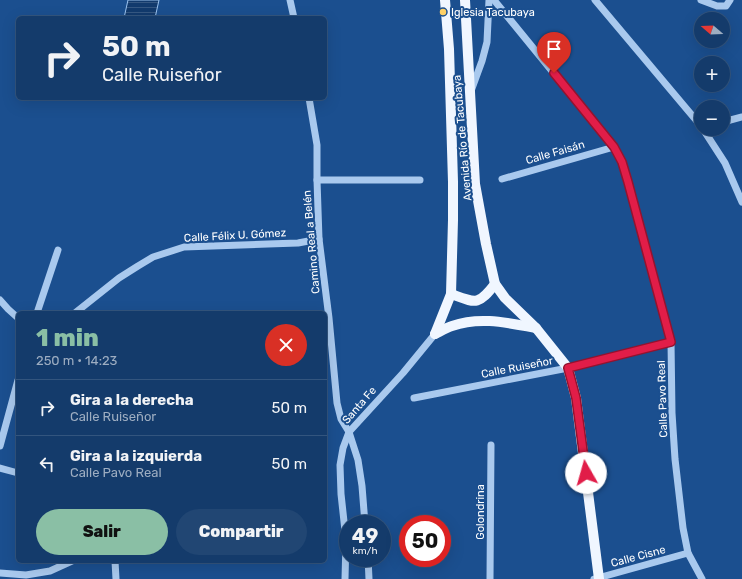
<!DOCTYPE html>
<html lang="es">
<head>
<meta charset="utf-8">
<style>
	:root { --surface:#143b6b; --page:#214673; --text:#f1f3f6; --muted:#9dadc1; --line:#33557e; --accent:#8abfa5 }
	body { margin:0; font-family:Rubik,sans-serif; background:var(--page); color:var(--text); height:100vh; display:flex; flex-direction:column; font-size:15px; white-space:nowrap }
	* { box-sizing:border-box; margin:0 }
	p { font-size:13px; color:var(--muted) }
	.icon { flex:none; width:22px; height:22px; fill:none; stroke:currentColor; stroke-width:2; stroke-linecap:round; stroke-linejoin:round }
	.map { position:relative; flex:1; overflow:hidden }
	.sheet { position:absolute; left:16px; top:311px; width:311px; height:252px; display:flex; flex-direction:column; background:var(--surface); border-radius:6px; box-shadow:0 4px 16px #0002,0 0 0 1px var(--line) }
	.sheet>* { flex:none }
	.guide { position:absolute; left:16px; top:16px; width:311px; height:84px; border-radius:6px; box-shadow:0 4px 16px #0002,0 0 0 1px var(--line); background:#143b6b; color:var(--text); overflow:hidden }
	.needle { width:26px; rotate:289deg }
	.fabs { position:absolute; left:694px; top:12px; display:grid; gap:8px }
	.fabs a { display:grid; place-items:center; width:36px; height:36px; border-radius:50%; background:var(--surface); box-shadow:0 4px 16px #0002,0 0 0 1px var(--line); font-size:20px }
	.speed { position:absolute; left:339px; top:515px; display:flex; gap:8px; font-size:20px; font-weight:700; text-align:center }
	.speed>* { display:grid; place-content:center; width:52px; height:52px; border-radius:50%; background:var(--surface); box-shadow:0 4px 16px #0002,0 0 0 1px var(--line); line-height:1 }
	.speed small { font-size:10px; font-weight:400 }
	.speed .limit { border:6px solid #d22; background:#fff; color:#111 }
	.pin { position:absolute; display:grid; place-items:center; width:34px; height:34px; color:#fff; margin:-41px -17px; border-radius:50% 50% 50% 0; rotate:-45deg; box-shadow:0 0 4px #0007 }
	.pin .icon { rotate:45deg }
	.me { position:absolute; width:44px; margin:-22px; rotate:353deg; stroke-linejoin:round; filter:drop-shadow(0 0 3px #0008) }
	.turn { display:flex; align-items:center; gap:14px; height:84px; padding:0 20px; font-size:18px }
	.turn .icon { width:52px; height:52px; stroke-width:2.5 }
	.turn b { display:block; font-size:28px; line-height:34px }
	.round { display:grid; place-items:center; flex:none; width:42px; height:42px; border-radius:21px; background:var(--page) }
	.head { display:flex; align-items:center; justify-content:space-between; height:68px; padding:0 20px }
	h1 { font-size:24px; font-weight:800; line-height:30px; color:var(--accent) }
	.cta { display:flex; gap:8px; margin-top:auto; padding:8px 20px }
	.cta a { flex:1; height:46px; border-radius:24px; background:var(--accent); color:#111; font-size:16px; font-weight:800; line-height:46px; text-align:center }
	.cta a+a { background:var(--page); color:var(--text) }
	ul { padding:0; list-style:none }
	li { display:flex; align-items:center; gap:12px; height:56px; padding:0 20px; border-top:1px solid var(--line) }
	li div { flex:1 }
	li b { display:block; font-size:15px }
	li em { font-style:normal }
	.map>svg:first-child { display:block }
	.water { fill:url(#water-rules); stroke:#9cc4f0 }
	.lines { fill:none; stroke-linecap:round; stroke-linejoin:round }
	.minor { stroke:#a9c9ee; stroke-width:7 }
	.major { stroke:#f0f6ff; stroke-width:10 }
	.route-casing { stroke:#92132f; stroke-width:10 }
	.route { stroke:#e11d48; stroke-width:7 }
	.poi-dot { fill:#ffd166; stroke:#1b4f8f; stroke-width:1.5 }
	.labels { text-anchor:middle; stroke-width:4; stroke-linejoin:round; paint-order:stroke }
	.poi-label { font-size:11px; fill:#fff; stroke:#1b4f8f; text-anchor:start }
	.street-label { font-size:11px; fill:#fff; stroke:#1b4f8f }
</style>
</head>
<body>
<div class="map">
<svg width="742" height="579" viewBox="0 0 742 579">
	<defs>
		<pattern id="water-rules" width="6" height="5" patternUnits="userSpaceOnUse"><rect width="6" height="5" fill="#123a6d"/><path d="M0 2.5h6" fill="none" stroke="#365883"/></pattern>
	</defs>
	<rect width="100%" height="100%" fill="#1b4f8f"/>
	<polygon class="water" points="128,0 159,0 155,18 124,18"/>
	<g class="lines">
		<g class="minor">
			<polyline points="290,0 294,18"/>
			<polyline points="494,0 614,147 622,162 628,182 671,342 672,413 675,459 683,528 688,553 702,579"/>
			<polyline points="595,0 701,126"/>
			<polyline points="701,0 717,6 726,6 730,0"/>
			<polyline points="471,91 482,61 487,42 489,0"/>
			<polyline points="309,98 317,145 317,180 319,239 329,318 337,403 341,419 349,432 358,460 362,486 365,524"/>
			<polyline points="723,122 742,117"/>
			<polyline points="703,129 725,163 742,202"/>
			<polyline points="502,179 614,147"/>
			<polyline points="317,180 420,180"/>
			<polyline points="0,300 8,309 18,318"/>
			<polyline points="37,313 58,250"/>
			<polyline points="75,313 119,278 138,266 153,257 184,247 268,244 298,243 319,239"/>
			<polyline points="414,398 568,368 671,342"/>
			<polyline points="0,446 18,380"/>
			<polyline points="0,468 18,473"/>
			<polyline points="368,558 369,579"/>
			<polyline points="115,561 116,579"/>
			<polyline points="0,573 26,575 50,571 72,561"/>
			<polyline points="345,579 346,540 341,494 340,465 343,448 349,432 403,373 435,334"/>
			<polyline points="490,579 491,445"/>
			<polyline points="594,579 688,553"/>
		</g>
		<g class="major">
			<polyline points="465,0 475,184 486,244 495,284 505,298 536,328 568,368 576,398 599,579"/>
			<path d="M451 294C476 303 478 306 495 284"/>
			<polyline points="435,334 451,294 453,220 453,182 449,49 445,0"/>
			<path d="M435 334C441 331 446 328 452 326 480 316 508 323 536 328"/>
		</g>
	</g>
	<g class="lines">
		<defs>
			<polyline id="route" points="554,73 614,147 622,162 628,182 671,342 568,368 576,398 586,473"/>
		</defs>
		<use href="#route" class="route-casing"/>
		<use href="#route" class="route"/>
	</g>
	<circle class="poi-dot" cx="443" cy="12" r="4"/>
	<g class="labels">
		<g class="poi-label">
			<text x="451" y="16">Iglesia Tacubaya</text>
		</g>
		<g class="street-label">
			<text transform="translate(462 138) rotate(-95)" y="4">Avenida Río de Tacubaya</text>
			<text transform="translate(555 152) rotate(-16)" y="4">Calle Faisán</text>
			<text transform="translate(235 235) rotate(-3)" y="4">Calle Félix U. Gómez</text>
			<text transform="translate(311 242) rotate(-95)" y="4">Camino Real a Belén</text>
			<text transform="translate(517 367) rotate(-11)" y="4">Calle Ruiseñor</text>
			<text transform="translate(662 399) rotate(-92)" y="4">Calle Pavo Real</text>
			<text transform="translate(359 405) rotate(-49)" y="4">Santa Fe</text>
			<text transform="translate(480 512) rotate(-90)" y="4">Golondrina</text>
			<text transform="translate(638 556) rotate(-15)" y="4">Calle Cisne</text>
		</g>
	</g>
</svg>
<div class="fabs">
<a><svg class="needle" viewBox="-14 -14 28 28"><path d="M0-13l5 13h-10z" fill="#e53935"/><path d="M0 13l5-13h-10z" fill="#9dadc1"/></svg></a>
<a>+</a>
<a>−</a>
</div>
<div class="speed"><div>49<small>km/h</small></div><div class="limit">50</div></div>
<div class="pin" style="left:554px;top:73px;background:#d93025"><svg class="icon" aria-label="arrive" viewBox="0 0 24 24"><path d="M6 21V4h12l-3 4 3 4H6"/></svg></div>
<svg class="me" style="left:586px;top:473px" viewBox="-20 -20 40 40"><circle r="19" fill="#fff"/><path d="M0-13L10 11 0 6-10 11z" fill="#e11d48"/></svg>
<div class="guide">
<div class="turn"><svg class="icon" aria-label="right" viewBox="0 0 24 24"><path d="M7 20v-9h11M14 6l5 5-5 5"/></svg><div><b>50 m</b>Calle Ruiseñor</div></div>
</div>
<section class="sheet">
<div class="head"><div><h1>1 min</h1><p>250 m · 14:23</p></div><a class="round" style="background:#d93025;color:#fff"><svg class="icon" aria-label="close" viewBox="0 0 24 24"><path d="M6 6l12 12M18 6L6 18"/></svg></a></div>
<ul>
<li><svg class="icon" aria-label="right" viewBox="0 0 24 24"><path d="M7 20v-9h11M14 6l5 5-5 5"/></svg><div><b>Gira a la derecha</b><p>Calle Ruiseñor</p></div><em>50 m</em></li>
<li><svg class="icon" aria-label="left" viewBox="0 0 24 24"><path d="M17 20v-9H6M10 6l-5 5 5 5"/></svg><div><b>Gira a la izquierda</b><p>Calle Pavo Real</p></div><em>50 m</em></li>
</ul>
<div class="cta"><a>Salir</a><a>Compartir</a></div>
</section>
</div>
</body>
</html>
